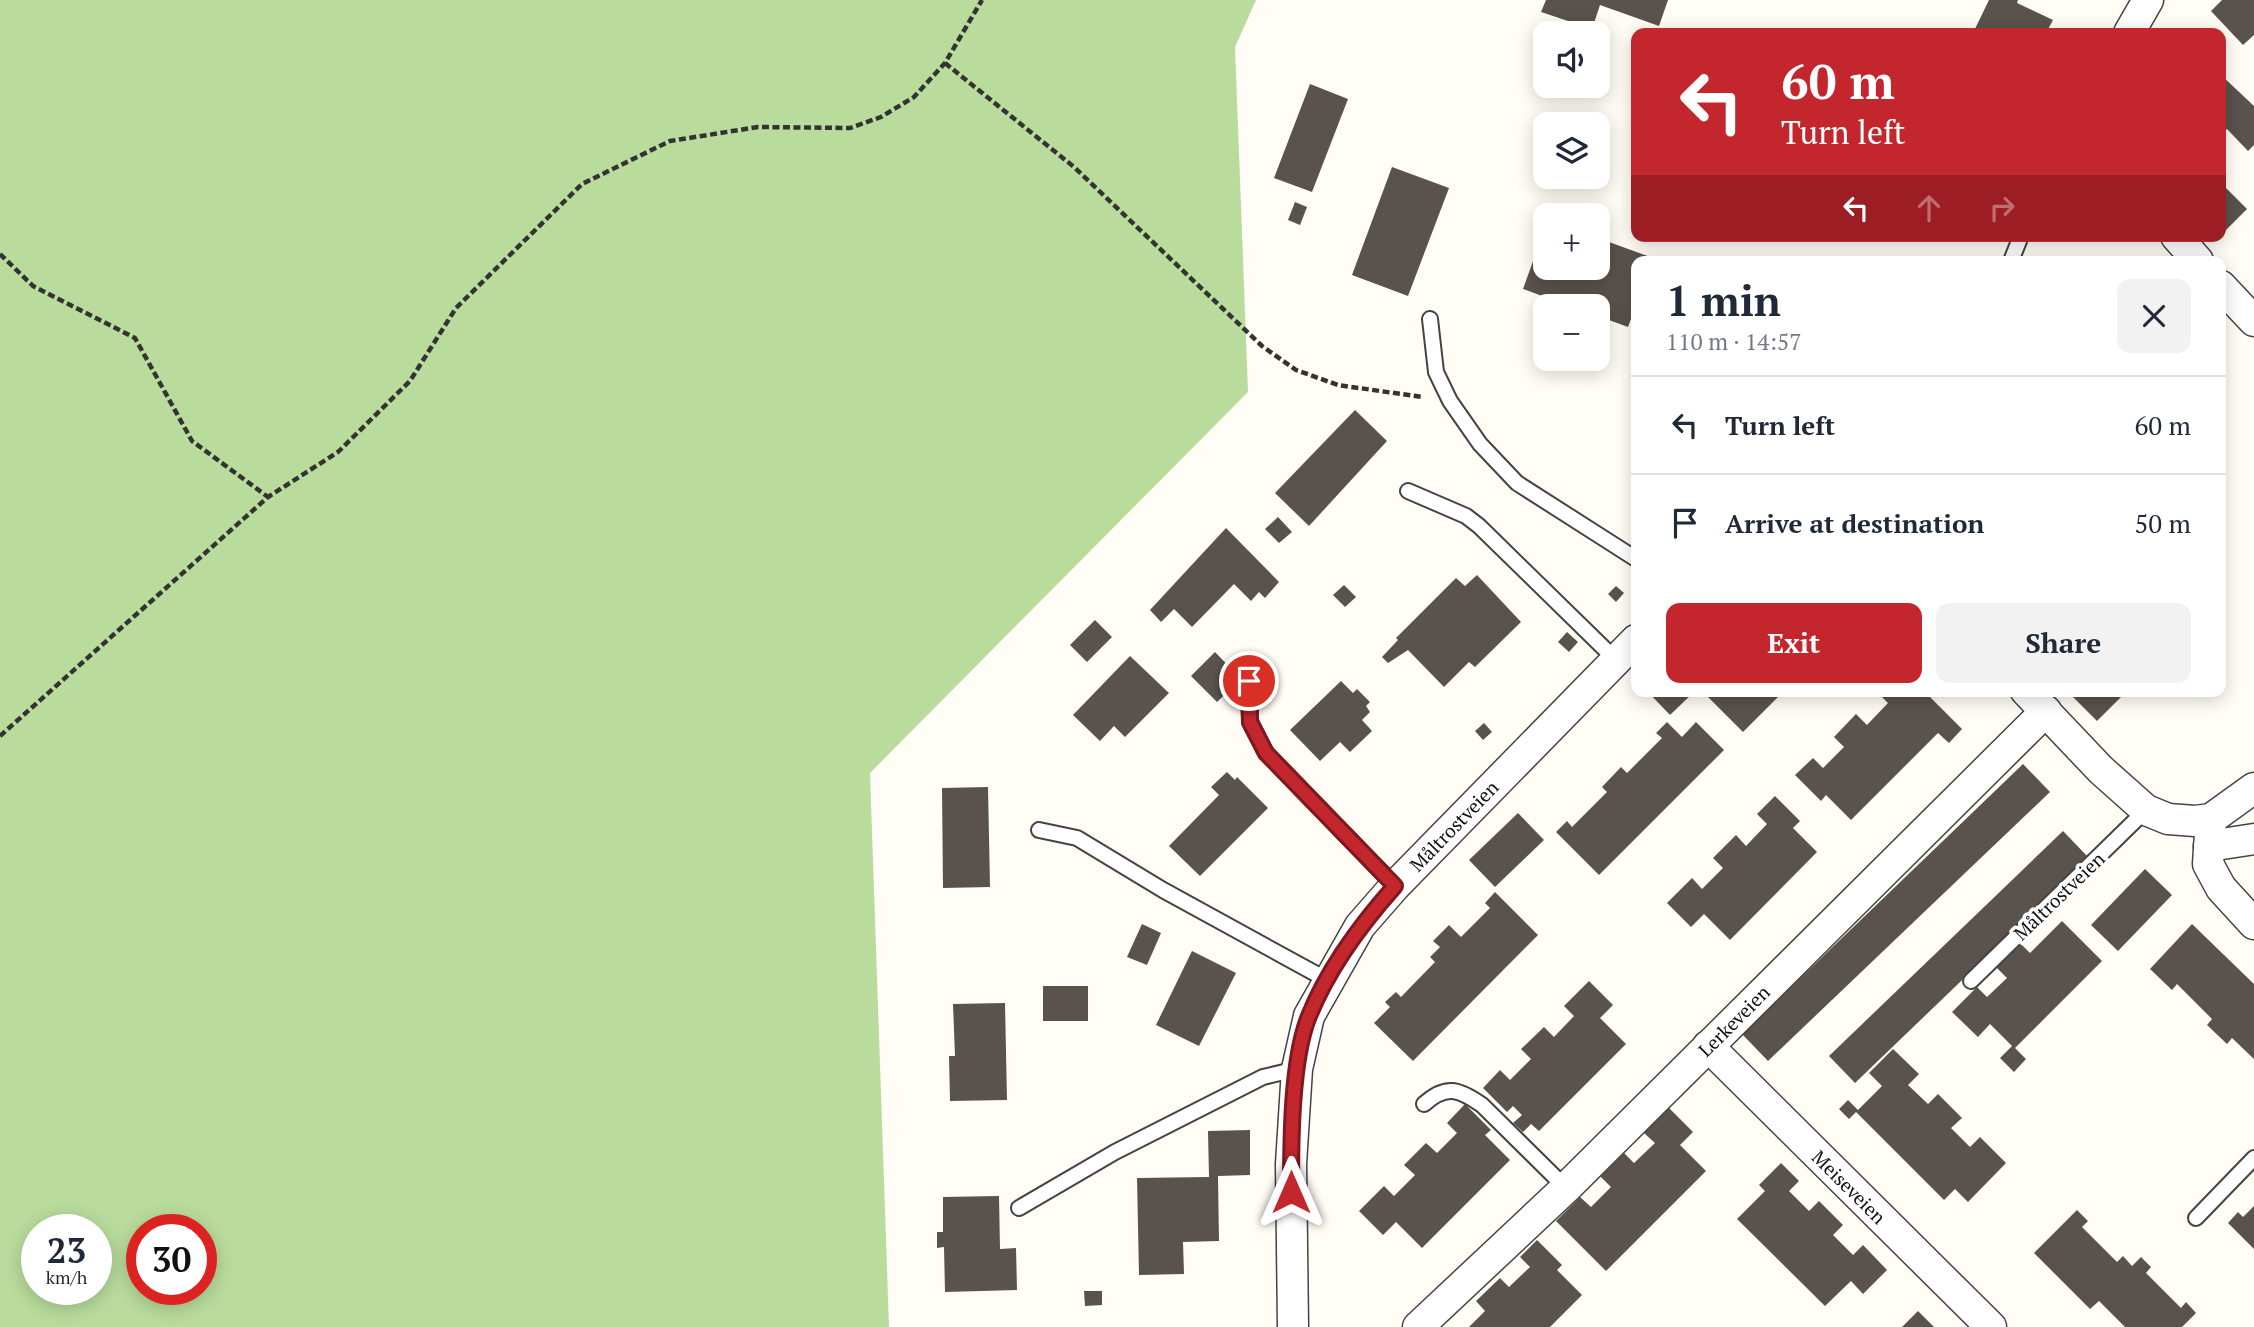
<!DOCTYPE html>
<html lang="en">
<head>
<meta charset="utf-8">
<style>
	:root { --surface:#fff; --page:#f2f2f3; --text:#1f2937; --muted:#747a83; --line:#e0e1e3; --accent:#c4262e }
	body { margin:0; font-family:"PT Serif",serif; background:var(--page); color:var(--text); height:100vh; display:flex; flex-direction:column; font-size:26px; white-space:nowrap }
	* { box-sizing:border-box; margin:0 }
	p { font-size:23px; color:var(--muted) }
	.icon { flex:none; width:38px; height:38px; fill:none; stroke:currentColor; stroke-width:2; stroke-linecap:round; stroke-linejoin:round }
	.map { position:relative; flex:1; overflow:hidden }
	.panel { position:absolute; left:1631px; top:256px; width:595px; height:441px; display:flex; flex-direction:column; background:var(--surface); border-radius:14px; box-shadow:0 4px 18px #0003 }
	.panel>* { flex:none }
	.top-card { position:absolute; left:1631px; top:28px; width:595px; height:214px; border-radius:14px; box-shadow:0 4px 18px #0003; background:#c4262e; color:#fff; overflow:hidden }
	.buttons { position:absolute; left:1533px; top:21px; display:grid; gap:14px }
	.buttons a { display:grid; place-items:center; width:77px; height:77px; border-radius:14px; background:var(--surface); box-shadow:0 4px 18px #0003; font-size:35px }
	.speed { position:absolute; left:21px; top:1214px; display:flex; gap:14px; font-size:35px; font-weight:700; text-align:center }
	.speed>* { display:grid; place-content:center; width:91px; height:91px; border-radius:50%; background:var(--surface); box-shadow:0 4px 18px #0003; line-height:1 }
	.speed small { font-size:18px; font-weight:400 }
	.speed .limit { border:10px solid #d22; background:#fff; color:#111 }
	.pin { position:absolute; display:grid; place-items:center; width:60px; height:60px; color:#fff; margin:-30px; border:4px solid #fff; border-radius:50%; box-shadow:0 2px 7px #0007 }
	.me { position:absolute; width:77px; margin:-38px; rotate:0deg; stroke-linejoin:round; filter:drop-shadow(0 0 5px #0008) }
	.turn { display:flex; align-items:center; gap:24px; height:147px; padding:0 35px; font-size:32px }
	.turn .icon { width:91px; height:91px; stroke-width:2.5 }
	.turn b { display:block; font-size:49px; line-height:60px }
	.lanes { display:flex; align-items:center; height:66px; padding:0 35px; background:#0003; justify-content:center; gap:35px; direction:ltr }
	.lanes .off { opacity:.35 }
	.round { display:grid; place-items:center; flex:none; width:74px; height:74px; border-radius:14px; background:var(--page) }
	.overview { display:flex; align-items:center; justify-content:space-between; height:119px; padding:0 35px }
	h1 { font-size:42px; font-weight:700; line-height:52px }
	.primary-button { display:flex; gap:14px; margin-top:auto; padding:14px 35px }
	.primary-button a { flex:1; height:80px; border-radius:14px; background:var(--accent); color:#fff; font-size:28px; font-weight:700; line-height:80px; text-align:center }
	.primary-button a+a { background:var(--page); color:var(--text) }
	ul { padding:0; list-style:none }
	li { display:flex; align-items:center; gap:21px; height:98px; padding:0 35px; border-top:2px solid var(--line) }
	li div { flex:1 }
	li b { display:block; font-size:26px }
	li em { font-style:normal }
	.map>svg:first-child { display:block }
	.forest { fill:#b9dc9c; fill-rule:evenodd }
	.building { fill:#5a524d }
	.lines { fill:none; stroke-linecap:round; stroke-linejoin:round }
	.lane-casing { stroke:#444; stroke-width:18 }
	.street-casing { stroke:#444; stroke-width:33 }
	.path { stroke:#333; stroke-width:4.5; stroke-dasharray:7 3.5; stroke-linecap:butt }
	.lane { stroke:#fff; stroke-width:14 }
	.street { stroke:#fff; stroke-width:30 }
	.route-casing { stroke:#7f191e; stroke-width:18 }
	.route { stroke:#c4262e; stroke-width:12 }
	.labels { text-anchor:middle; stroke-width:7; stroke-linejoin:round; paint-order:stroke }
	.street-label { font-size:19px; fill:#111; stroke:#fff }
</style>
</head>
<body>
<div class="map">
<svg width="2254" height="1327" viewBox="0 0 2254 1327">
	<rect width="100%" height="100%" fill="#fffdf5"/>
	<path class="forest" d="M0 0H1256L1235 47 1248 392 870 773 889 1327H0ZM96 1230V1290H37V1230ZM201 1230V1290H142V1230Z"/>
	<g class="building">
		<polygon points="1546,0 1668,0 1659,26 1600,5 1592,29 1541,12"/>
		<polygon points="1989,0 2018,0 2017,3 2053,20 2046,33 1973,33"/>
		<polygon points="2222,0 2254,0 2254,35 2243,45 2211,11"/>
		<polygon points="2221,75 2254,106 2254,145 2248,151 2227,129 2221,135"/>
		<polygon points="1310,84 1348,99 1312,192 1274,178"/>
		<polygon points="1392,167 1449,188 1408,296 1352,275"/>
		<polygon points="2222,184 2247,209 2221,235 2221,185"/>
		<polygon points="1295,202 1307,207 1300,225 1288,220"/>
		<polygon points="1545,228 1545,268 1598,268 1598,238 1653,258 1652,261 1636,261 1636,305 1628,327 1598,316 1598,306 1560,306 1561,303 1523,289"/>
		<polygon points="1355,410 1387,441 1309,526 1275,493"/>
		<polygon points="1278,517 1292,532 1279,543 1265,529"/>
		<polygon points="1226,528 1279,582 1265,598 1259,592 1251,601 1234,584 1192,627 1174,609 1161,622 1150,610"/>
		<polygon points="1477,575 1521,622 1475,667 1469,662 1444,687 1408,650 1388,663 1382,657 1398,640 1396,638 1456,578 1465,586"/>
		<polygon points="1344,585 1356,597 1345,607 1333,595"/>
		<polygon points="1616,586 1624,593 1616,602 1608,594"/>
		<polygon points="1095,620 1112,637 1087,662 1070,645"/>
		<polygon points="1567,632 1578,642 1569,652 1558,642"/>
		<polygon points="1215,652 1241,679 1217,702 1191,676"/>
		<polygon points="1130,656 1169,693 1125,737 1114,726 1100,741 1073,715"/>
		<polygon points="1341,681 1353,693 1357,689 1370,702 1366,706 1370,712 1362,720 1372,731 1350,752 1340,742 1320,761 1290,730"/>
		<polygon points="1647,691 1691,691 1693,693 1670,715"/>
		<polygon points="1702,691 1784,691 1743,732"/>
		<polygon points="1880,691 1924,691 1962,729 1949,743 1938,733 1851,820 1826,795 1821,801 1795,775 1813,758 1823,768 1844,747 1834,737 1856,714 1867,725 1888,703 1878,693"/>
		<polygon points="2067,691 2127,691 2097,721"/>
		<polygon points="1667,722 1682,737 1696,722 1724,750 1599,875 1556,832 1567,821 1572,827 1607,792 1602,787 1621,767 1627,773 1662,738 1656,733"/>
		<polygon points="1484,723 1492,732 1483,740 1475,731"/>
		<polygon points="2023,764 2050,792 1768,1061 1742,1034"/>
		<polygon points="1227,772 1235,780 1237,777 1268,808 1200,876 1169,846 1219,795 1211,787"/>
		<polygon points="988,787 990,887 943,888 942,788"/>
		<polygon points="1775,796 1800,821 1793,828 1817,852 1730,940 1704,914 1691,927 1667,903 1692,878 1702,889 1723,868 1713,858 1736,835 1746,846 1767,824 1757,814"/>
		<polygon points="1518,813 1544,840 1495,887 1469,860"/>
		<polygon points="2063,831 2089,858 1855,1083 1829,1056"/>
		<polygon points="2145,869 2172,895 2118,951 2091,925"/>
		<polygon points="1495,892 1538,935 1413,1061 1374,1023 1390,1007 1385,1002 1396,992 1401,997 1435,962 1430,957 1440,947 1433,941 1449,925 1461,937 1490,908 1485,903"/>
		<polygon points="2062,921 2102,961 2015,1048 2026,1059 2014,1072 2000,1058 2012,1046 1990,1024 1978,1037 1952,1012 1977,987 1987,997 2007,978 1996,967 2020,943 2030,953"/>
		<polygon points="1142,924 1161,933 1147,965 1127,957"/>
		<polygon points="2192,924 2254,984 2254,1059 2232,1038 2227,1044 2207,1025 2212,1019 2177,984 2172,990 2150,969"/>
		<polygon points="1192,951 1236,973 1199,1046 1156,1025"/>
		<polygon points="1589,981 1613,1005 1600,1018 1626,1044 1539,1131 1531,1124 1523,1132 1513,1123 1522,1115 1513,1106 1507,1112 1483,1088 1500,1070 1510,1080 1531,1059 1521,1049 1544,1027 1554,1037 1574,1016 1564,1006"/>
		<rect x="1043" y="986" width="45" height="35"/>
		<polygon points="1005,1003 1007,1100 950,1101 949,1056 955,1056 953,1004"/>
		<polygon points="1893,1049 1919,1074 1908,1085 1928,1104 1938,1094 1962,1118 1951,1128 1970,1147 1980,1137 2006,1163 1968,1202 1955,1189 1944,1200 1856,1112 1849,1119 1839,1109 1848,1100 1858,1110 1882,1086 1869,1073"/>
		<polygon points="1465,1104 1491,1130 1485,1135 1510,1160 1422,1248 1396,1222 1383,1235 1359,1211 1384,1186 1394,1196 1415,1175 1404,1165 1426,1143 1437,1153 1457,1133 1447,1123"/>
		<polygon points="1669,1108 1693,1132 1680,1145 1706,1171 1606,1271 1556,1221 1580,1197 1591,1207 1611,1187 1600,1176 1624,1153 1634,1163 1655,1143 1644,1133"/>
		<polygon points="1250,1130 1250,1175 1218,1176 1219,1241 1183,1242 1184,1274 1139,1275 1137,1178 1209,1177 1208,1131"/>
		<polygon points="1781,1163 1799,1181 1789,1191 1809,1211 1819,1201 1843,1225 1833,1235 1853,1255 1863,1245 1887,1270 1863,1294 1851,1281 1825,1306 1737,1219 1765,1191 1759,1185"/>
		<polygon points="999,1196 1000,1249 1016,1248 1017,1290 945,1292 944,1247 937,1248 937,1232 943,1232 943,1197"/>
		<polygon points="2254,1206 2254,1249 2228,1223 2238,1212 2243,1217"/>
		<polygon points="2077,1210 2088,1221 2082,1227 2117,1262 2123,1256 2132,1266 2141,1257 2151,1267 2146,1273 2181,1308 2186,1302 2196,1313 2182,1327 2125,1327 2099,1301 2090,1309 2034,1253"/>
		<polygon points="1537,1240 1562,1265 1557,1270 1582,1295 1550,1327 1469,1327 1485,1311 1476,1301 1500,1278 1509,1287 1530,1267 1520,1257"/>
		<polygon points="1084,1291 1102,1291 1102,1305 1085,1306"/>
		<polygon points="1918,1311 1934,1327 1902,1327"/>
	</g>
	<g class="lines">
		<defs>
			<g id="lane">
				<polyline points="2011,261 2021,236"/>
				<polyline points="1430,319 1436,372 1450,401 1480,444 1517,483 1636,559"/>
				<polyline points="1408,491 1466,516 1479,526 1617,661"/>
				<polyline points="1249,681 1250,722 1266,753 1395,886"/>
				<polyline points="1039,830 1077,838 1163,890 1329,981"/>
				<polyline points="1971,981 2146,810"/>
				<path d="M1424 1104C1446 1084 1459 1089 1482 1105L1566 1188"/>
				<polyline points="1019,1208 1115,1152 1263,1077 1297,1069"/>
				<polyline points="2196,1218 2254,1158"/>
			</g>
			<g id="street">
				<polyline points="2129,33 2148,0"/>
				<polyline points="2176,236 2198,261"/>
				<polyline points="2221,286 2254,321"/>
				<polyline points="2026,691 2101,770 2146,810 2168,819 2195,821 2211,819 2254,788"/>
				<polyline points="2211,819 2208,864 2221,888 2254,924"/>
				<polyline points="2209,846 2254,839"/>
				<polyline points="1708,1046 1991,1327"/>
				<polyline points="1293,1327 1291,1164 1297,1069 1309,1016 1360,926 1395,886 1636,640"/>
				<polyline points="1418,1327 1566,1188 2046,711"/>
			</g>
		</defs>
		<use href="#lane" class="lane-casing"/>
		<use href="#street" class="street-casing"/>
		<g class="path">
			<polyline points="945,63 1074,167 1262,346 1296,370 1338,385 1422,397"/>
			<polyline points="0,254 33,286 135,338 192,441 268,497"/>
			<polyline points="0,736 268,497 338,452 410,381 456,308 582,184 670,141 758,127 850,128 881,117 914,97 945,63 982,0"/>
		</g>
		<use href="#lane" class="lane"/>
		<use href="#street" class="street"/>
	</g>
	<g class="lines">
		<defs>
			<path id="route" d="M1249 681 1250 722 1266 753 1395 886C1362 923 1328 969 1309 1016 1291 1060 1291 1143 1291 1192"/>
		</defs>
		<use href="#route" class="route-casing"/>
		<use href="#route" class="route"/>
	</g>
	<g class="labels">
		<g class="street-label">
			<text transform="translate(1454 826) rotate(-46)" y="7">Måltrostveien</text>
			<text transform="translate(2059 896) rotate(-44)" y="7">Måltrostveien</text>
			<text transform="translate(1734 1021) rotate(-45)" y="7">Lerkeveien</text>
			<text transform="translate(1849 1187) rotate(45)" y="7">Meiseveien</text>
		</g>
	</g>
</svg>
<div class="buttons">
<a><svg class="icon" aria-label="sound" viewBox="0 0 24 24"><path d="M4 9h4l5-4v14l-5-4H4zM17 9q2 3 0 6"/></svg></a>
<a><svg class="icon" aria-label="layers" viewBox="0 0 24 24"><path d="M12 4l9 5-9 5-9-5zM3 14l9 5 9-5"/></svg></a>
<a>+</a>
<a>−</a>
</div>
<div class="speed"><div>23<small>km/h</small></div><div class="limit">30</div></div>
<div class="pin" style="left:1249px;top:681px;background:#d93025"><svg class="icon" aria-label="arrive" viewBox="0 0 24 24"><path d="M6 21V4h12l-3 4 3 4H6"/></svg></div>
<svg class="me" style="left:1291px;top:1192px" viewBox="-20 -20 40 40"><path d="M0-17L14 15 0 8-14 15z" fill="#c4262e" stroke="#fff" stroke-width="4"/></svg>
<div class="top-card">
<div class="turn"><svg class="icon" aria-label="left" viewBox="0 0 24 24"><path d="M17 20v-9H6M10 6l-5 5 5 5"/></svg><div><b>60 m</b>Turn left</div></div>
<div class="lanes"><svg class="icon" aria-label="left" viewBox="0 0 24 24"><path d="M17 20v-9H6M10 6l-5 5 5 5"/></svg><svg class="icon off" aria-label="ahead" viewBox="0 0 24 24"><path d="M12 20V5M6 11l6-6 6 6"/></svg><svg class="icon off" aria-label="right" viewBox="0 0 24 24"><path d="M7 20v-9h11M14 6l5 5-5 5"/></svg></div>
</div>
<section class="panel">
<div class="overview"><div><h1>1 min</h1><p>110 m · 14:57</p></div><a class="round"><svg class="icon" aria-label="close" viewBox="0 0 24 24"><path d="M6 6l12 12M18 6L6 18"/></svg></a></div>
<ul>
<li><svg class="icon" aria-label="left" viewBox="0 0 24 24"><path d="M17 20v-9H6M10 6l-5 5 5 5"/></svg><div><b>Turn left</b></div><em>60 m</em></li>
<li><svg class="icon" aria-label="arrive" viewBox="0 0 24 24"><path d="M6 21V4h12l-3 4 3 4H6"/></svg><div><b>Arrive at destination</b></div><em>50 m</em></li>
</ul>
<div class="primary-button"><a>Exit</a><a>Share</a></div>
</section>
</div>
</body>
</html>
